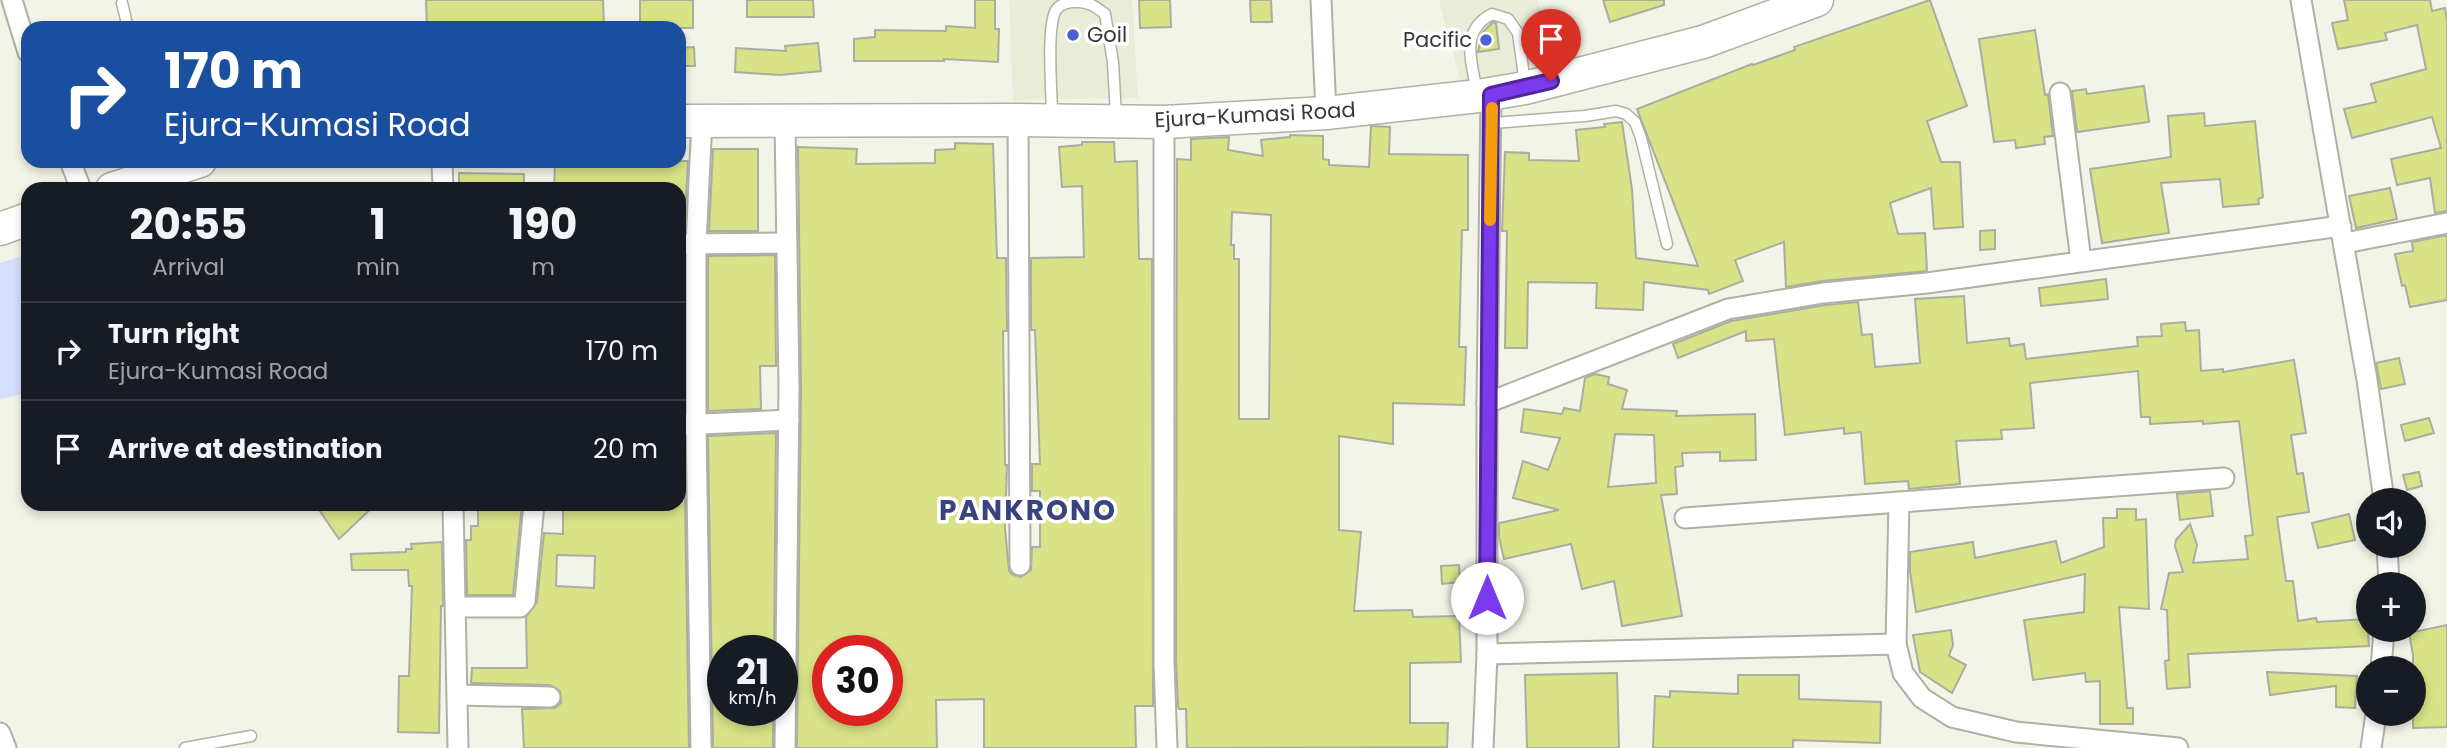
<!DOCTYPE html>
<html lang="en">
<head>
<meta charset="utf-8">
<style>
	:root { --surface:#171b24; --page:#20242c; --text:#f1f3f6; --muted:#9ea1a6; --line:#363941 }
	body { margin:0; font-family:Poppins,sans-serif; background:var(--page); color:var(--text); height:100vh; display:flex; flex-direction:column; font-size:26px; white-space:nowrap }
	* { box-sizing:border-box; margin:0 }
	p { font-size:23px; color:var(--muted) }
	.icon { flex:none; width:38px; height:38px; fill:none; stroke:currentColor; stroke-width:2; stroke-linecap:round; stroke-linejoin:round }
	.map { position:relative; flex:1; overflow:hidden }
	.panel { position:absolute; left:21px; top:182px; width:665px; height:329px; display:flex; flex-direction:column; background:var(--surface); border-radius:21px; box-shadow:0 4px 10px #0003 }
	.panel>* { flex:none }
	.top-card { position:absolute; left:21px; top:21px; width:665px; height:147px; border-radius:21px; box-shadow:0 4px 10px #0003; background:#1a4fa0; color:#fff; overflow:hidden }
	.buttons { position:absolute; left:2356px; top:488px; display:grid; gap:14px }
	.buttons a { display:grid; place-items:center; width:70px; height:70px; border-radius:50%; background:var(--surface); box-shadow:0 4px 10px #0003; font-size:35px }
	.speed { position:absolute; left:707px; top:635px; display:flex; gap:14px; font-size:35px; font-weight:700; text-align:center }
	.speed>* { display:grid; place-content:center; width:91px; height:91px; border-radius:50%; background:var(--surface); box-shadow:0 4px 10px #0003; line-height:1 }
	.speed small { font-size:18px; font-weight:400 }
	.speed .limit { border:10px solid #d22; background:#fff; color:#111 }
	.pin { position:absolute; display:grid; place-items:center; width:60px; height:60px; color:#fff; margin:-72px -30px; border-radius:50% 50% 50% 0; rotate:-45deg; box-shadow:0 0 7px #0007 }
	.pin .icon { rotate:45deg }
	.me { position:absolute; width:77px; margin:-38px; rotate:0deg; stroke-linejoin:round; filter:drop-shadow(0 0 5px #0008) }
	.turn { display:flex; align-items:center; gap:24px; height:147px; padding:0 28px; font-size:32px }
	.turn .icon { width:91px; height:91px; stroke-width:2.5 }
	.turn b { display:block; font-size:49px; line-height:60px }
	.eta { display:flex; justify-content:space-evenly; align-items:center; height:119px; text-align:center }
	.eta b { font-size:42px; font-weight:700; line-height:49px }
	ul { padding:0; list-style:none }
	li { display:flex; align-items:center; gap:21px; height:98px; padding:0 28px; border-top:2px solid var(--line) }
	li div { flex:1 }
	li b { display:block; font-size:26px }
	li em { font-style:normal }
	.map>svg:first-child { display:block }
	.built { fill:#e9ecd7 }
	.green { fill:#d5defc }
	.building { fill:#d9e287; stroke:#abada0; stroke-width:2; fill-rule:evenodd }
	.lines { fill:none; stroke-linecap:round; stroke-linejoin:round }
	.service-casing { stroke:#afb1a5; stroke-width:13 }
	.minor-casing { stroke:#afb1a5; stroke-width:23 }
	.primary-casing { stroke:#afb1a5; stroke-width:35 }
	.service { stroke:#fff; stroke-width:10 }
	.minor { stroke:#fff; stroke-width:19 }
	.primary { stroke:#fff; stroke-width:32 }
	.route-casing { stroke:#51269a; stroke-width:18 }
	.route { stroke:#7c3aed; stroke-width:12 }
	.slow { stroke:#f59e0b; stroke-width:12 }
	.poi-dot { fill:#4c61d5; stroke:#fff; stroke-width:2.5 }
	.labels { text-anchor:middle; stroke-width:7; stroke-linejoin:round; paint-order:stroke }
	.poi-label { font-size:21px; fill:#393a35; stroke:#fff; text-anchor:start }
	.street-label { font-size:21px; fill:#393a35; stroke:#fff }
	.district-label { font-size:28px; font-weight:bold; letter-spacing:2px; fill:#374480; stroke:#fff }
</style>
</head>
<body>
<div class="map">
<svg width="2447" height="748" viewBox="0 0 2447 748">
	<rect width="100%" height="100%" fill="#f2f4e7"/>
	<g class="built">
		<polygon points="1009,0 1132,0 1138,98 1013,100"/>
		<polygon points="1446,0 1537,0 1562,63 1461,83 1439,1"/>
	</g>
	<polygon class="green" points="28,254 28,393 0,399 0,263"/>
	<g class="building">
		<polygon points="426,0 603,0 604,28 427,28"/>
		<rect x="640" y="0" width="53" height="28"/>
		<polygon points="747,0 813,0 814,17 747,17"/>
		<polygon points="975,0 995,0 995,29 999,29 998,62 944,59 944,61 854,61 854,39 875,37 875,30 946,31 946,26 975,28"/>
		<polygon points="1139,0 1170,0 1171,27 1140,28"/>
		<polygon points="1250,0 1271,0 1272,22 1251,22"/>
		<polygon points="1603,0 1664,0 1664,5 1610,22"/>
		<polygon points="1930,0 1967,106 1927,121 1941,162 1960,162 1963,227 1934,229 1931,188 1890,203 1898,234 1925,233 1927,271 1822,281 1786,287 1784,242 1735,260 1743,281 1709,294 1708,290 1644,282 1643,310 1596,308 1597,283 1528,282 1527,348 1505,348 1507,231 1502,231 1505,152 1529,153 1529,160 1579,161 1576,130 1605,127 1604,124 1622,122 1632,189 1636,258 1698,266 1637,109 1752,64 1753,65 1795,50 1794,47"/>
		<polygon points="2344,0 2430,0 2432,11 2445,8 2447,20 2447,211 2435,213 2430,178 2397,185 2391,159 2441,148 2432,117 2352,138 2344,109 2376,102 2371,84 2426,69 2417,25 2385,33 2387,40 2338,49 2332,23 2348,20"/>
		<polygon points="1493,22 1496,23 1499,49 1478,52 1482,33"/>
		<polygon points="2035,30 2045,95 2048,94 2053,136 2044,137 2045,144 2016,148 2015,140 1994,142 1979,39"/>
		<polygon points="818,43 821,71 780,75 735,72 736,48 786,51 785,46"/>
		<polygon points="694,47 695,66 679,66 679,48"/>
		<polygon points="2144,86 2149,122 2077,132 2072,91 2086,89 2087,94"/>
		<polygon points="2204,113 2205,126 2255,121 2263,197 2258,199 2259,204 2223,207 2220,179 2161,183 2169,233 2102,243 2090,169 2171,157 2168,116"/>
		<path d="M1371 126 1390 127 1389 154 1468 155V230H1462L1459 347H1466L1464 405 1393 403V444L1339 436V530L1361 532 1354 611 1412 610 1413 617 1459 616 1461 662 1410 663V723H1448L1447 747 1187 748 1186 709H1179L1178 706 1176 662 1177 159 1191 160V139L1229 137 1228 150 1263 156 1261 140 1290 137V135L1323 136V159L1329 160V165L1369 167ZM1232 212 1271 215 1269 419H1239V259H1234V245H1231Z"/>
		<path d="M1082 142H1114L1115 162 1137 161 1139 259H1152L1153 706H1135L1136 748H984V699L936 700 937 748H797L801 388 798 147 857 149 856 164 935 163V150L955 149V143L993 144 997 258H1006L1007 331H1003L1005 465H1007L1005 528 1009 571 1013 575 1021 577 1031 570 1032 547H1040V491H1032V464H1040L1035 330H1031V258L1084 257 1082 186 1062 187 1059 147 1082 145ZM828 651H887V710H828Z"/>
		<polygon points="713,149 758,149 758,231 709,231"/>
		<polygon points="560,161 688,161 684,232 679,232 679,189 554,189 555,163"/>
		<polygon points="459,173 524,174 524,189 459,189"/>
		<polygon points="2390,188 2397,219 2356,228 2349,196"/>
		<polygon points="1995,230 1995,249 1980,250 1980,231"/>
		<polygon points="2447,235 2447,300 2410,307 2405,285 2402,286 2395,254 2413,251 2412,242"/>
		<polygon points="775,255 776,366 760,366 761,409 708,411 708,256"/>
		<rect x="679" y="256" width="5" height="157"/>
		<polygon points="2106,279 2108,299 2041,306 2039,288"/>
		<polygon points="1964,296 1967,343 2009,338 2010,346 2024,344 2026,359 2138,346 2137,337 2162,336 2161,324 2185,322 2186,331 2199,330 2201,371 2223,369 2223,372 2294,360 2306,433 2291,435 2297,474 2303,473 2309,512 2277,517 2286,581 2293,581 2298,621 2316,618 2317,622 2367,619 2369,646 2188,654 2190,687 2167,689 2165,661 2169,660 2167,610 2161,609 2169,573 2183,572 2175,546 2176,540 2190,524 2197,545 2193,563 2248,559 2245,536 2253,535 2239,421 2203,424 2203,421 2150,424 2150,417 2141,417 2138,371 2030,383 2034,428 2001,430 2002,439 1956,441 1960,484 1909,489 1908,481 1865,484 1861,432 1844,434 1844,428 1785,435 1774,339 1746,341 1746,331 1678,358 1673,344 1731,321 1825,305 1858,302 1862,335 1872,334 1875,367 1920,363 1915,299"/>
		<polygon points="2399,358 2405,384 2381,389 2376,363"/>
		<path d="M1595 374 1609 377 1608 384 1627 390 1622 409 1677 411 1676 416 1755 414 1756 460 1720 461V452L1682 453 1683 466 1675 467 1677 494 1661 495 1682 616 1622 626 1614 581 1582 589 1571 544 1504 559 1499 537V523L1559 510 1513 498 1523 461 1548 470 1560 438 1521 432 1524 409 1562 414 1564 408 1580 411 1585 378ZM1615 434 1654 435 1656 483 1608 487Z"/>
		<polygon points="2429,418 2434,433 2405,441 2401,425"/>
		<polygon points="776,433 774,651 723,651 723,710 773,710 773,748 713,748 708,436"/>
		<path d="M679 437H684L689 748H524L522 709 555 708 561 703 560 691 550 685 471 683 472 668H527L526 617 537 602 544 533 563 534V504H679ZM557 555 595 556 594 588 556 586Z"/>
		<polygon points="2419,472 2422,486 2407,490 2403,475"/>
		<polygon points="2210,491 2213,516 2180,520 2177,494"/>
		<polygon points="315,504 376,504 339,539"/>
		<polygon points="478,504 522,504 513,595 467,595 466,540 471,540 471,526 478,526"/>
		<polygon points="2117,509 2136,509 2136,520 2146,519 2149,609 2119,607 2127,708 2133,708 2133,724 2100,724 2100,681 2086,682 2085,673 2033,680 2024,620 2084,612 2085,574 1916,612 1910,572 1910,552 1973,542 1975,558 2056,541 2061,563 2104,547 2103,518 2117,518"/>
		<polygon points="2349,514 2355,540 2318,548 2312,523"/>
		<polygon points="442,542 443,606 441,606 439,733 398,732 399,676 409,676 412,586 409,586 408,570 352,570 351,554 406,552 406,549 412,549 411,544"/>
		<polygon points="1459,565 1460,582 1442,584 1441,566"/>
		<polygon points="2447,625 2447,727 2413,728 2413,655 2409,633"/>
		<polygon points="1951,630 1953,645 1949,656 1966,665 1952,693 1920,672 1913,635"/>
		<polygon points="2267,672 2357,676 2355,708 2336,707 2336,686 2270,695"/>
		<polygon points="1617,673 1619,748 1527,748 1525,675"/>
		<polygon points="1738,675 1799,675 1799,699 1881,702 1880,743 1793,740 1793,748 1653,748 1655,696 1670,697 1670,691 1738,694"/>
	</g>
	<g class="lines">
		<defs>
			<g id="service">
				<polyline points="122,3 128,28"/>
				<path d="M1477 92C1472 63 1459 31 1492 14L1508 19 1518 33 1525 83"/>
				<path d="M1052 116C1052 94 1046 27 1056 10 1060 4 1069 2 1076 2 1088 1 1096 7 1105 14L1113 62 1116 116"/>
				<polyline points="1492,123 1585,116 1616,111 1626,114 1635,122 1641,138 1667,244"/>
				<polyline points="185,748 251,736"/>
			</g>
			<g id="minor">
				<polyline points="12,0 28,52"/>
				<polyline points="1321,0 1326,113"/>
				<polyline points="2301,0 2367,380 2384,500"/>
				<polyline points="2060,93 2081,261"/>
				<polyline points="1018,120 1020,565"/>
				<polyline points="1164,122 1164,662 1167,748"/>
				<polyline points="70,161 81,189"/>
				<polyline points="442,161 443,189"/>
				<polyline points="2345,243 2447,223"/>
				<polyline points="679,244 785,243"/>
				<polyline points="1487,403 1728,309 1823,293 1927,283 2341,226"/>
				<polyline points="679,425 789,420"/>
				<polyline points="1899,502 1896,644 1903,673 1922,698 1952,717 2016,732 2178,748"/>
				<polyline points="453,504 458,748"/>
				<polyline points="1685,518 2224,478"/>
				<polyline points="2387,546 2389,584"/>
				<polyline points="456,607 520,607 525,601 534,504"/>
				<polyline points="1487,654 1896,644"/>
				<polyline points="2381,668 2384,630"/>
				<polyline points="458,695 550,697"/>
				<polyline points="0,733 6,748"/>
				<polyline points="701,748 696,425 696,244 702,120"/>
				<polyline points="785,748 789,388 785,121"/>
				<polyline points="1483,748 1487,654 1487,403 1491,95"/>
				<polyline points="2371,748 2376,714"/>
			</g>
			<g id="primary">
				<polyline points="679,121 1018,120 1164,122 1326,113 1478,96 1525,88 1703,42 1817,0"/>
				<polyline points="112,189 200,161"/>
				<polyline points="0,229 28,219"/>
			</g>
		</defs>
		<use href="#service" class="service-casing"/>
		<use href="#minor" class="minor-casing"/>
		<use href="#primary" class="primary-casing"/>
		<use href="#service" class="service"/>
		<use href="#minor" class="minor"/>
		<use href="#primary" class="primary"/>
	</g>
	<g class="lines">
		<defs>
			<polyline id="route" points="1487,598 1491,95 1551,81"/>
		</defs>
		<use href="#route" class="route-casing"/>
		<use href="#route" class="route"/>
		<polyline class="slow" points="1490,220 1492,108"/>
	</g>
	<g class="poi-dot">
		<circle cx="1073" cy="35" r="7"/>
		<circle cx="1486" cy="40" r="7"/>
	</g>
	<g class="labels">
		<g class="poi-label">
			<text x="1087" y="42">Goil</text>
			<text x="1472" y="47" text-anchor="end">Pacific</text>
		</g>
		<g class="street-label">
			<text transform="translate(1255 115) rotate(-3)" y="7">Ejura-Kumasi Road</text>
		</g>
		<g class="district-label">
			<text x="1028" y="520">PANKRONO</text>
		</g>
	</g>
</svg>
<div class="buttons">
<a><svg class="icon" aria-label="sound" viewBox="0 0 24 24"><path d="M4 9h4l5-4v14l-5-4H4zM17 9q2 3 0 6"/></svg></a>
<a>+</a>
<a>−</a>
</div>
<div class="speed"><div>21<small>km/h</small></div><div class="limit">30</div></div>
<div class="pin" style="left:1551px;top:81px;background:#d93025"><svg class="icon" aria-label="arrive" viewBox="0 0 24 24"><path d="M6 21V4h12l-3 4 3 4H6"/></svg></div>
<svg class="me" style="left:1487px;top:598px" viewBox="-20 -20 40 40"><circle r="19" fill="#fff"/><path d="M0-13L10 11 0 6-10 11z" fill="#7c3aed"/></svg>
<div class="top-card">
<div class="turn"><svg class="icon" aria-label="right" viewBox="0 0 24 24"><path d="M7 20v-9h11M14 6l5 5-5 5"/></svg><div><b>170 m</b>Ejura-Kumasi Road</div></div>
</div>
<section class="panel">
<div class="eta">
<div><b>20:55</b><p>Arrival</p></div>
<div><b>1</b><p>min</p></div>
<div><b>190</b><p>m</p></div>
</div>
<ul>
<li><svg class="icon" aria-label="right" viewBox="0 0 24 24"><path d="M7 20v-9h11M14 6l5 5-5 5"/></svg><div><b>Turn right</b><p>Ejura-Kumasi Road</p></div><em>170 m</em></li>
<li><svg class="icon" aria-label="arrive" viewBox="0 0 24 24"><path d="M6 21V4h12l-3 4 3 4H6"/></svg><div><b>Arrive at destination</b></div><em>20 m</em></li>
</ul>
</section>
</div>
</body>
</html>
